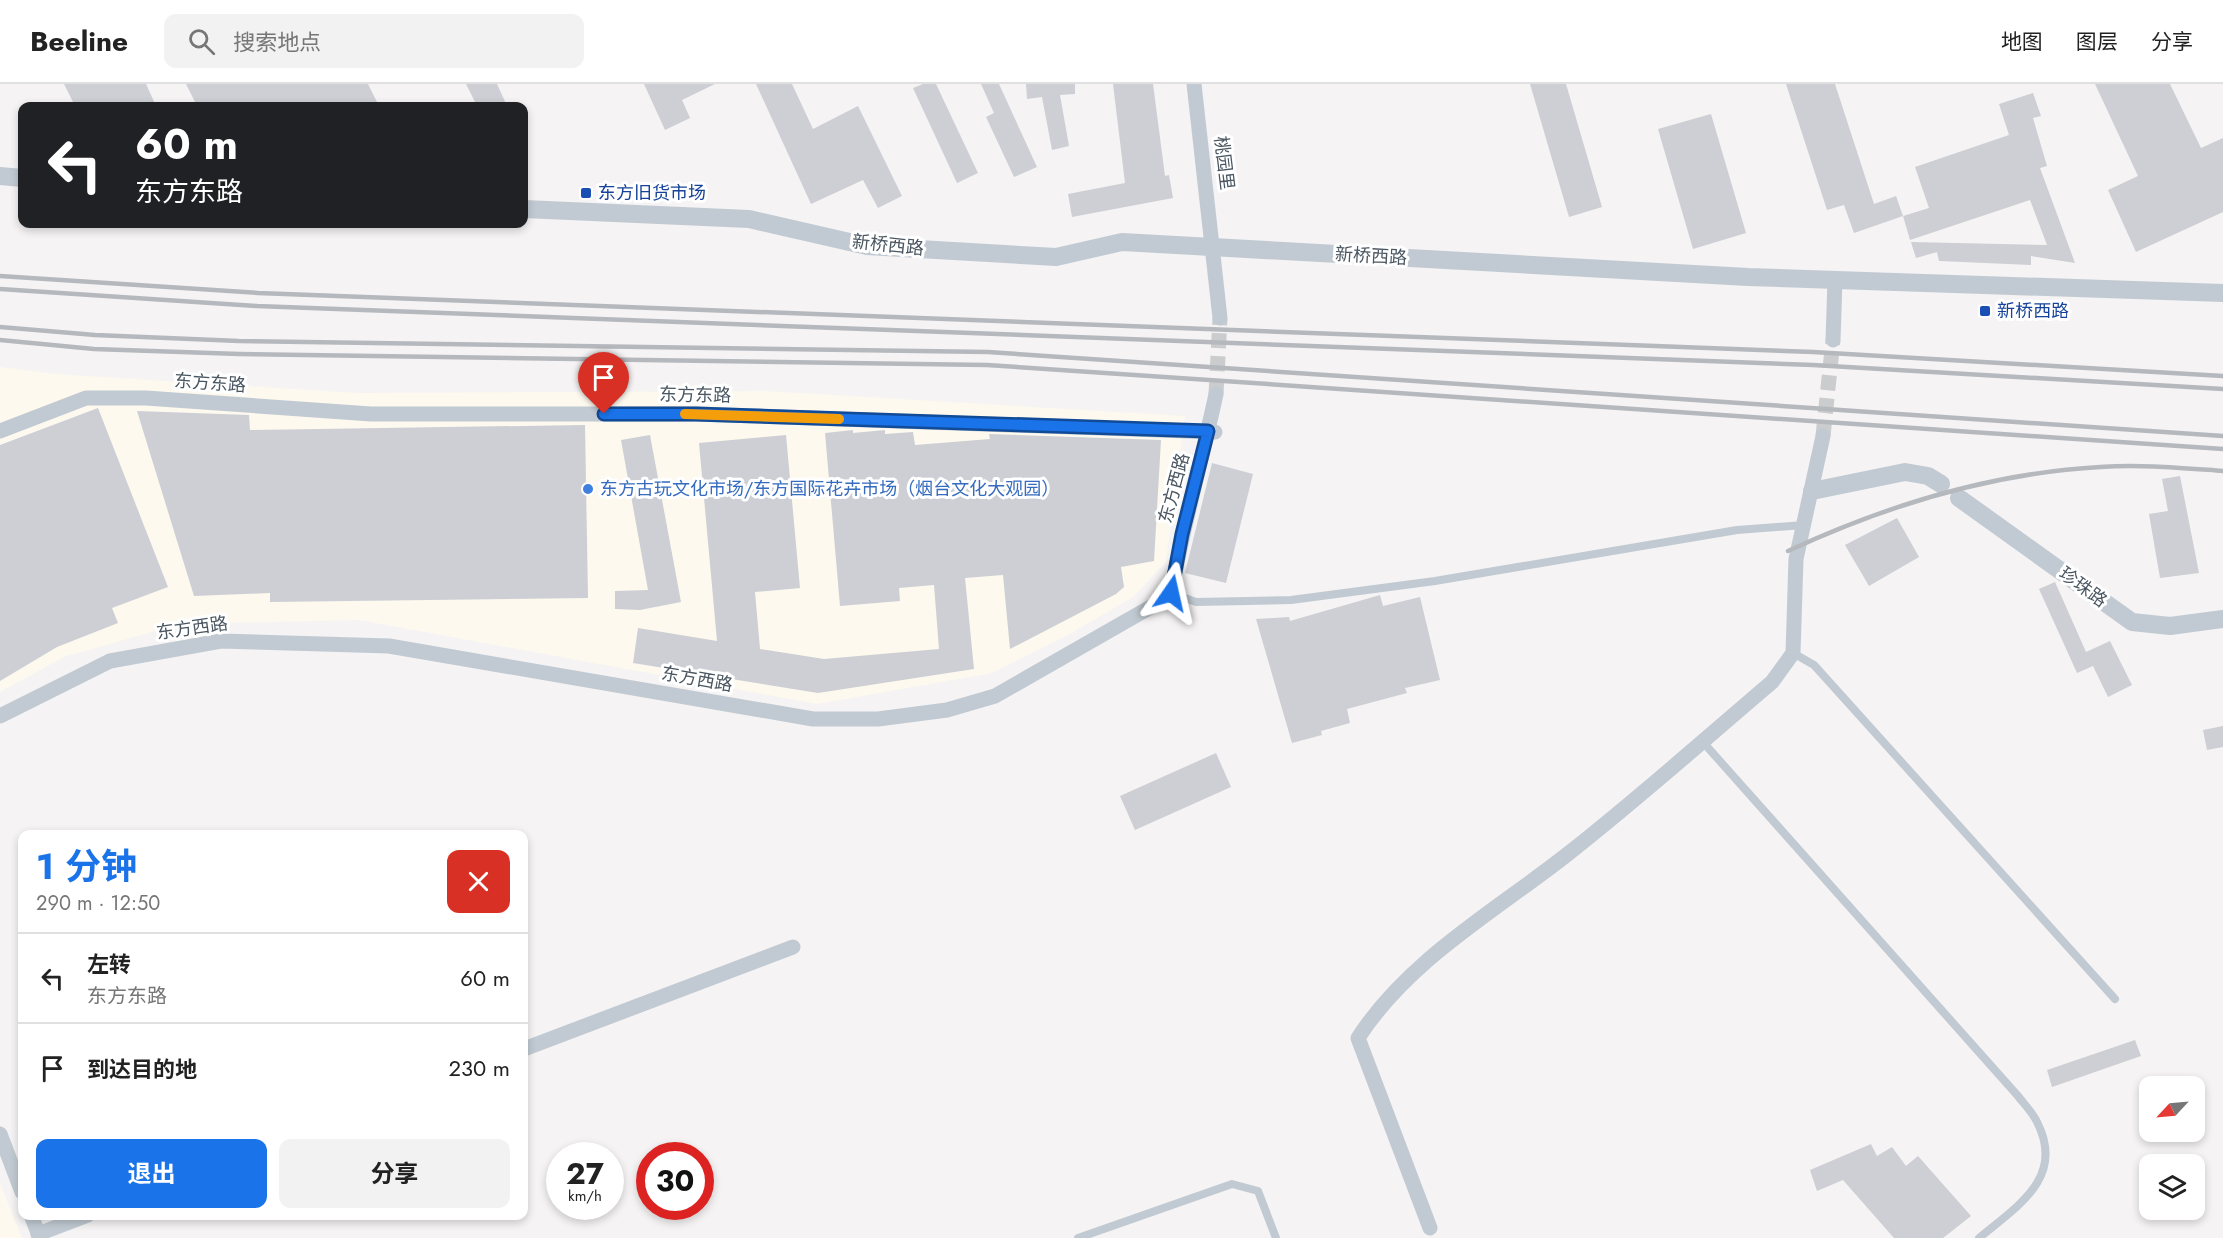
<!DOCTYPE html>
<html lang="zh">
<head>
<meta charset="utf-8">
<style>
	:root { --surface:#fff; --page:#f2f2f2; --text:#222; --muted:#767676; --line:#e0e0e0; --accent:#1a73e8 }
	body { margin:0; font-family:Jost,"Noto Sans SC",sans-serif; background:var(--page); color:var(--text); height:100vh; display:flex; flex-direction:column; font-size:22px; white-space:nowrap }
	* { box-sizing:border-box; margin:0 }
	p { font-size:20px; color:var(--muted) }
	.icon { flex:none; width:33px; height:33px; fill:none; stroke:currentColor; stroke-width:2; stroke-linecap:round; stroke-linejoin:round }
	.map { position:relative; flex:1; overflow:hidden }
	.panel { position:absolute; left:18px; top:746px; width:510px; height:390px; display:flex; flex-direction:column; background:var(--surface); border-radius:12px; box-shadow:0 3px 9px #0003 }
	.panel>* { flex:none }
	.hud { position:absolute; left:18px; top:18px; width:510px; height:126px; border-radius:12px; box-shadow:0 3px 9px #0003; background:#202124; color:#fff; overflow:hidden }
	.needle { width:39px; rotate:244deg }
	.fabs { position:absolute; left:2139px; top:992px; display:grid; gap:12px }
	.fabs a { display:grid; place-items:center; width:66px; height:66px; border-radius:12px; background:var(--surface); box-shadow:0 3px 9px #0003; font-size:30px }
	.speed { position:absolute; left:546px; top:1058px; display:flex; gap:12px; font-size:30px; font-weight:700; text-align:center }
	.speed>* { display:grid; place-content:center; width:78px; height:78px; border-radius:50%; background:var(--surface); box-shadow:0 3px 9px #0003; line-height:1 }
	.speed small { font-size:15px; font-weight:400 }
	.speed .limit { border:9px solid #d22; background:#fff; color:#111 }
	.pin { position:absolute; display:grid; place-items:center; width:51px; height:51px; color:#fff; margin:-62px -26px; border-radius:50% 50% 50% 0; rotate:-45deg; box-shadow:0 0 6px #0007 }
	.pin .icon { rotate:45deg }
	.me { position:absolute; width:66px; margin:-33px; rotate:11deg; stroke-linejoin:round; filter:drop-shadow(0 0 4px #0008) }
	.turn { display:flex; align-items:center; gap:21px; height:126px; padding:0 18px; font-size:27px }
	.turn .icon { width:78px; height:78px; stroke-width:2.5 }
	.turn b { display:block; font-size:42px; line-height:51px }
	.round { display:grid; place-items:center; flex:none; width:63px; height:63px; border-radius:12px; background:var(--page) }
	.head { display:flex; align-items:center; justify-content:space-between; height:102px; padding:0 18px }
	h1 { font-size:36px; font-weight:700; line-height:45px; color:var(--accent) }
	.primary-button { display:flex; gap:12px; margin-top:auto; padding:12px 18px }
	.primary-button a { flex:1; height:69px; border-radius:12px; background:var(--accent); color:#fff; font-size:24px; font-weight:700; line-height:69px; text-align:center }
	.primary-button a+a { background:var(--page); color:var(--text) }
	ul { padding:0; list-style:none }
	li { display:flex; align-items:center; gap:18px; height:90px; padding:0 18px; border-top:2px solid var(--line) }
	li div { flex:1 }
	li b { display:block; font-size:22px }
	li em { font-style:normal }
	header { display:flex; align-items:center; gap:36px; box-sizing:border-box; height:84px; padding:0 30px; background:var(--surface); border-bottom:2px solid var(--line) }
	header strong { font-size:28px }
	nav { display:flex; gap:33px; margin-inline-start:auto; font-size:21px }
	.search { width:420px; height:54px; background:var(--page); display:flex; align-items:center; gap:15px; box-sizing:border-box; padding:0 21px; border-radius:12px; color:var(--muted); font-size:22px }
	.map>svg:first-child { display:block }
	.commercial { fill:#fdf9ef }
	.building { fill:#cdcfd5 }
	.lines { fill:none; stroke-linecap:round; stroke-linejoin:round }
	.minor-tunnel { stroke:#caccce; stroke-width:15; stroke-dasharray:15 8; stroke-linecap:butt }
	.service { stroke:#c1cad2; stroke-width:8 }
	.minor { stroke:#c1cad2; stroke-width:15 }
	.tertiary { stroke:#c1cad2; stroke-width:18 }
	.rail { stroke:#b5b8bd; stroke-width:4.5 }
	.route-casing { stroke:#114b97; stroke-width:15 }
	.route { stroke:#1a73e8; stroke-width:10 }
	.slow { stroke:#f59e0b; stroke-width:10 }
	.transit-dot { fill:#1a4fb4; stroke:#fff; stroke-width:2 }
	.shop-dot { fill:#3f7fe0; stroke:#fff; stroke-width:2 }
	.labels { text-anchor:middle; stroke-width:6; stroke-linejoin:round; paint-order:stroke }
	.street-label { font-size:18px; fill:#4a5661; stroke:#fff }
	.transit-label { font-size:18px; fill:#164399; stroke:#fff; text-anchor:start }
	.shop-label { font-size:18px; fill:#366cbe; stroke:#fff; text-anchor:start }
</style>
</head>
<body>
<header>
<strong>Beeline</strong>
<div class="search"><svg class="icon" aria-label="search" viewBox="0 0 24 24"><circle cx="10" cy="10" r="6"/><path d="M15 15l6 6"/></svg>搜索地点</div>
<nav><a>地图</a><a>图层</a><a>分享</a></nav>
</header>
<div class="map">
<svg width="2223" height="1154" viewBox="0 0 2223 1154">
	<rect width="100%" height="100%" fill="#f5f3f3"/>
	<g class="commercial">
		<polygon points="0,283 55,290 356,309 765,307 1185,332 1166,478 1133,513 1068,551 992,589 817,620 359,536 180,540 64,573 0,608"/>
		<polygon points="0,1099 22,1154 0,1154"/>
	</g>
	<g class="building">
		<polygon points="64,0 146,0 156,22 75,22"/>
		<polygon points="186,0 368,0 379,22 197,22"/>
		<polygon points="466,0 497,0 507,22 477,22"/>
		<polygon points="644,0 715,0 682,16 690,34 665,46"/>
		<polygon points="756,0 792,0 813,45 858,22 902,112 878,124 863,96 811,120"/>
		<polygon points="923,0 936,0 978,89 957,99 913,4"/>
		<polygon points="981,0 999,0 1037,83 1014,93 986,33 994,29"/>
		<polygon points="1026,0 1075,0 1075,10 1060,11 1069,62 1052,66 1042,13 1027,15"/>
		<polygon points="1113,0 1153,0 1165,92 1169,91 1173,114 1072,133 1068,110 1125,99"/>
		<polygon points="1530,0 1566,0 1602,123 1569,133"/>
		<polygon points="1786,0 1835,0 1874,120 1896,112 1903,132 1854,149 1844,121 1827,126"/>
		<polygon points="2095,0 2170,0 2201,64 2223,54 2223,128 2136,168 2108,106 2138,92"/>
		<polygon points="2033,9 2041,32 2033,34 2047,82 2040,84 2075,179 2031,172 2031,181 1939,177 1937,168 1916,174 1911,158 2047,161 2030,116 1910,156 1903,132 1929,124 1915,83 2009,51 1999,20"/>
		<polygon points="1711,30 1746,149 1693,165 1658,45"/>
		<polygon points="98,324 168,503 112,524 118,539 57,563 0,597 0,361"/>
		<polygon points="137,327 249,331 250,346 585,341 588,514 270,518 270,509 194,512"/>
		<polygon points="853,346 853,349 885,346 885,350 913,348 915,361 990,355 989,350 1161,356 1154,477 1121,483 1124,503 1116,510 1010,565 1003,491 965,494 974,585 818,609 633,579 638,544 717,557 699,359 786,351 800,504 755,508 760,565 824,575 939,565 934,501 899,504 900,517 840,522 825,349"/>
		<polygon points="650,351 681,518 640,526 615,525 615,507 648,506 621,356"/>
		<polygon points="1212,379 1253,390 1226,499 1185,489"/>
		<polygon points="2180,392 2199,489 2160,494 2149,430 2168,427 2162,395"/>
		<polygon points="1897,434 1919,473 1869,502 1845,461"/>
		<polygon points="2055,498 2086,568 2110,557 2132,601 2108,613 2093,582 2077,589 2039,505"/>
		<polygon points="1380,511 1383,522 1420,513 1440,596 1405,604 1407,609 1347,625 1350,639 1321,647 1322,651 1292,659 1256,535 1289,533 1290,537"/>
		<polygon points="2223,642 2223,663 2207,666 2203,646"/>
		<polygon points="1216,669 1231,703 1135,746 1120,712"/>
		<polygon points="2135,956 2141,972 2052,1003 2047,986"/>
		<polygon points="1871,1060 1877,1072 1892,1063 1906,1082 1918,1072 1971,1132 1943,1154 1894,1154 1843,1096 1817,1107 1810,1086"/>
	</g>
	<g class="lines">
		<g class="minor-tunnel">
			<polyline points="1216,310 1220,234"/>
			<polyline points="1823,352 1833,256"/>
		</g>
		<g class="service">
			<polyline points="1171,509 1196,518 1291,516 1435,497 1737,446 1804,441"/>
			<polyline points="1793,569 1814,581 2115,915"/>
			<path d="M1702 657 2018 1012C2024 1020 2033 1029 2037 1038 2066 1094 2016 1123 1979 1154"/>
			<polyline points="1078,1154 1232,1100 1258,1107 1276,1154"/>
		</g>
		<g class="minor">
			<polyline points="1194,0 1220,234"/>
			<polyline points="1833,256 1835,196"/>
			<polyline points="0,347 86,314 146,314 371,330 696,330 1215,348"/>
			<path d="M0 632 110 577 221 557 389 562 813 635H878L947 626 995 612 1156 520 1171 509C1183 442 1202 376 1216 310"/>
			<polyline points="524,965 793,863"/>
			<polyline points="0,1050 22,1108"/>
			<polyline points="31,1131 40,1154"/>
			<path d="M1430 1144 1358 954C1409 875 1497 826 1569 769 1639 714 1705 655 1772 598L1793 569 1796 475 1823 352"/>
			<polyline points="38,1150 88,1131"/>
		</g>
		<g class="tertiary">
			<polyline points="0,92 22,94"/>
			<polyline points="524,125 749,135 867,162 1056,173 1122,158 1748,193 2223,209"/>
			<polyline points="1812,407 1905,388 1928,392 1941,400"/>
			<polyline points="1959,414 2132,538 2170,542 2223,535"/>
		</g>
		<g class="rail">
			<polyline points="0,192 258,209 1813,268 2223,292"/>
			<polyline points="0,205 257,222 1813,281 2223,305"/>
			<polyline points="0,243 95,251 239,257 988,268 2223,352"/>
			<polyline points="0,256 94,265 239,270 987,281 2223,365"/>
			<path d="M1788 467C1885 422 1992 389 2100 383 2141 380 2182 384 2223 387"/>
		</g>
	</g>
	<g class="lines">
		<defs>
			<polyline id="route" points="604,330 696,330 1208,347 1182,450 1171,509"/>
		</defs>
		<use href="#route" class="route-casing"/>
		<use href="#route" class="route"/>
		<polyline class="slow" points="685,330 839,335"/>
	</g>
	<g class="transit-dot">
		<rect x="580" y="103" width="12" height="12" rx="3"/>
		<rect x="1979" y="221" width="12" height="12" rx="3"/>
	</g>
	<circle class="shop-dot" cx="588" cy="405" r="6"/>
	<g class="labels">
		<g class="street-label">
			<text transform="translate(1224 79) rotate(83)" y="6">桃园里</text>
			<text transform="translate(888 161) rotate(6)" y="6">新桥西路</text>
			<text transform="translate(1371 172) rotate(3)" y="6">新桥西路</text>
			<text transform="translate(210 299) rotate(4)" y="6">东方东路</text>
			<text transform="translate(695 311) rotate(1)" y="6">东方东路</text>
			<text transform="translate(1174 404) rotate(-75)" y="6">东方西路</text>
			<text transform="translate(2083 503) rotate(36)" y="6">珍珠路</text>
			<text transform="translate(192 544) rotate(-8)" y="6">东方西路</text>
			<text transform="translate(697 595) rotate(10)" y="6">东方西路</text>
		</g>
		<g class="transit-label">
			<text x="598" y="115">东方旧货市场</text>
			<text x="1997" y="233">新桥西路</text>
		</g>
		<g class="shop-label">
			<text x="600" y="411">东方古玩文化市场/东方国际花卉市场（烟台文化大观园）</text>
		</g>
	</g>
</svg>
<div class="fabs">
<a><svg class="needle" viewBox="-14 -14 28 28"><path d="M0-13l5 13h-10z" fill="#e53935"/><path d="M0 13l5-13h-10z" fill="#767676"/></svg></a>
<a><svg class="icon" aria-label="layers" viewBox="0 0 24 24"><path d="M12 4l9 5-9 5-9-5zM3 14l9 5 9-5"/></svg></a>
</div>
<div class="speed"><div>27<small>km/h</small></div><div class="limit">30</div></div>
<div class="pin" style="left:604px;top:330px;background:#d93025"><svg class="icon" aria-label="arrive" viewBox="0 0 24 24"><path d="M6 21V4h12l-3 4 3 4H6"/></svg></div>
<svg class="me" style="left:1171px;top:509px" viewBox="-20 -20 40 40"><path d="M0-17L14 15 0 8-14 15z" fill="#1a73e8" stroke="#fff" stroke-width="4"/></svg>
<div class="hud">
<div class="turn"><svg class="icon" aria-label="left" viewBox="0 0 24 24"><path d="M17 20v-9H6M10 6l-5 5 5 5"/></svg><div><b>60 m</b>东方东路</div></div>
</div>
<section class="panel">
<div class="head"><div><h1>1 分钟</h1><p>290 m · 12:50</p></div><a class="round" style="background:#d93025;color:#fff"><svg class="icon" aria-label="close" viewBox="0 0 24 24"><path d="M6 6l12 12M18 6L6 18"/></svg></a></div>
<ul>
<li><svg class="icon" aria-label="left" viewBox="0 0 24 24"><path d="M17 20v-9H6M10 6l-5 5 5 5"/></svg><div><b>左转</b><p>东方东路</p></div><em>60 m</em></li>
<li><svg class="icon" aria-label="arrive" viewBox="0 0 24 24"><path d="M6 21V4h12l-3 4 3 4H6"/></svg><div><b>到达目的地</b></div><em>230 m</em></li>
</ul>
<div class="primary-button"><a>退出</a><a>分享</a></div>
</section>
</div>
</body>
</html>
